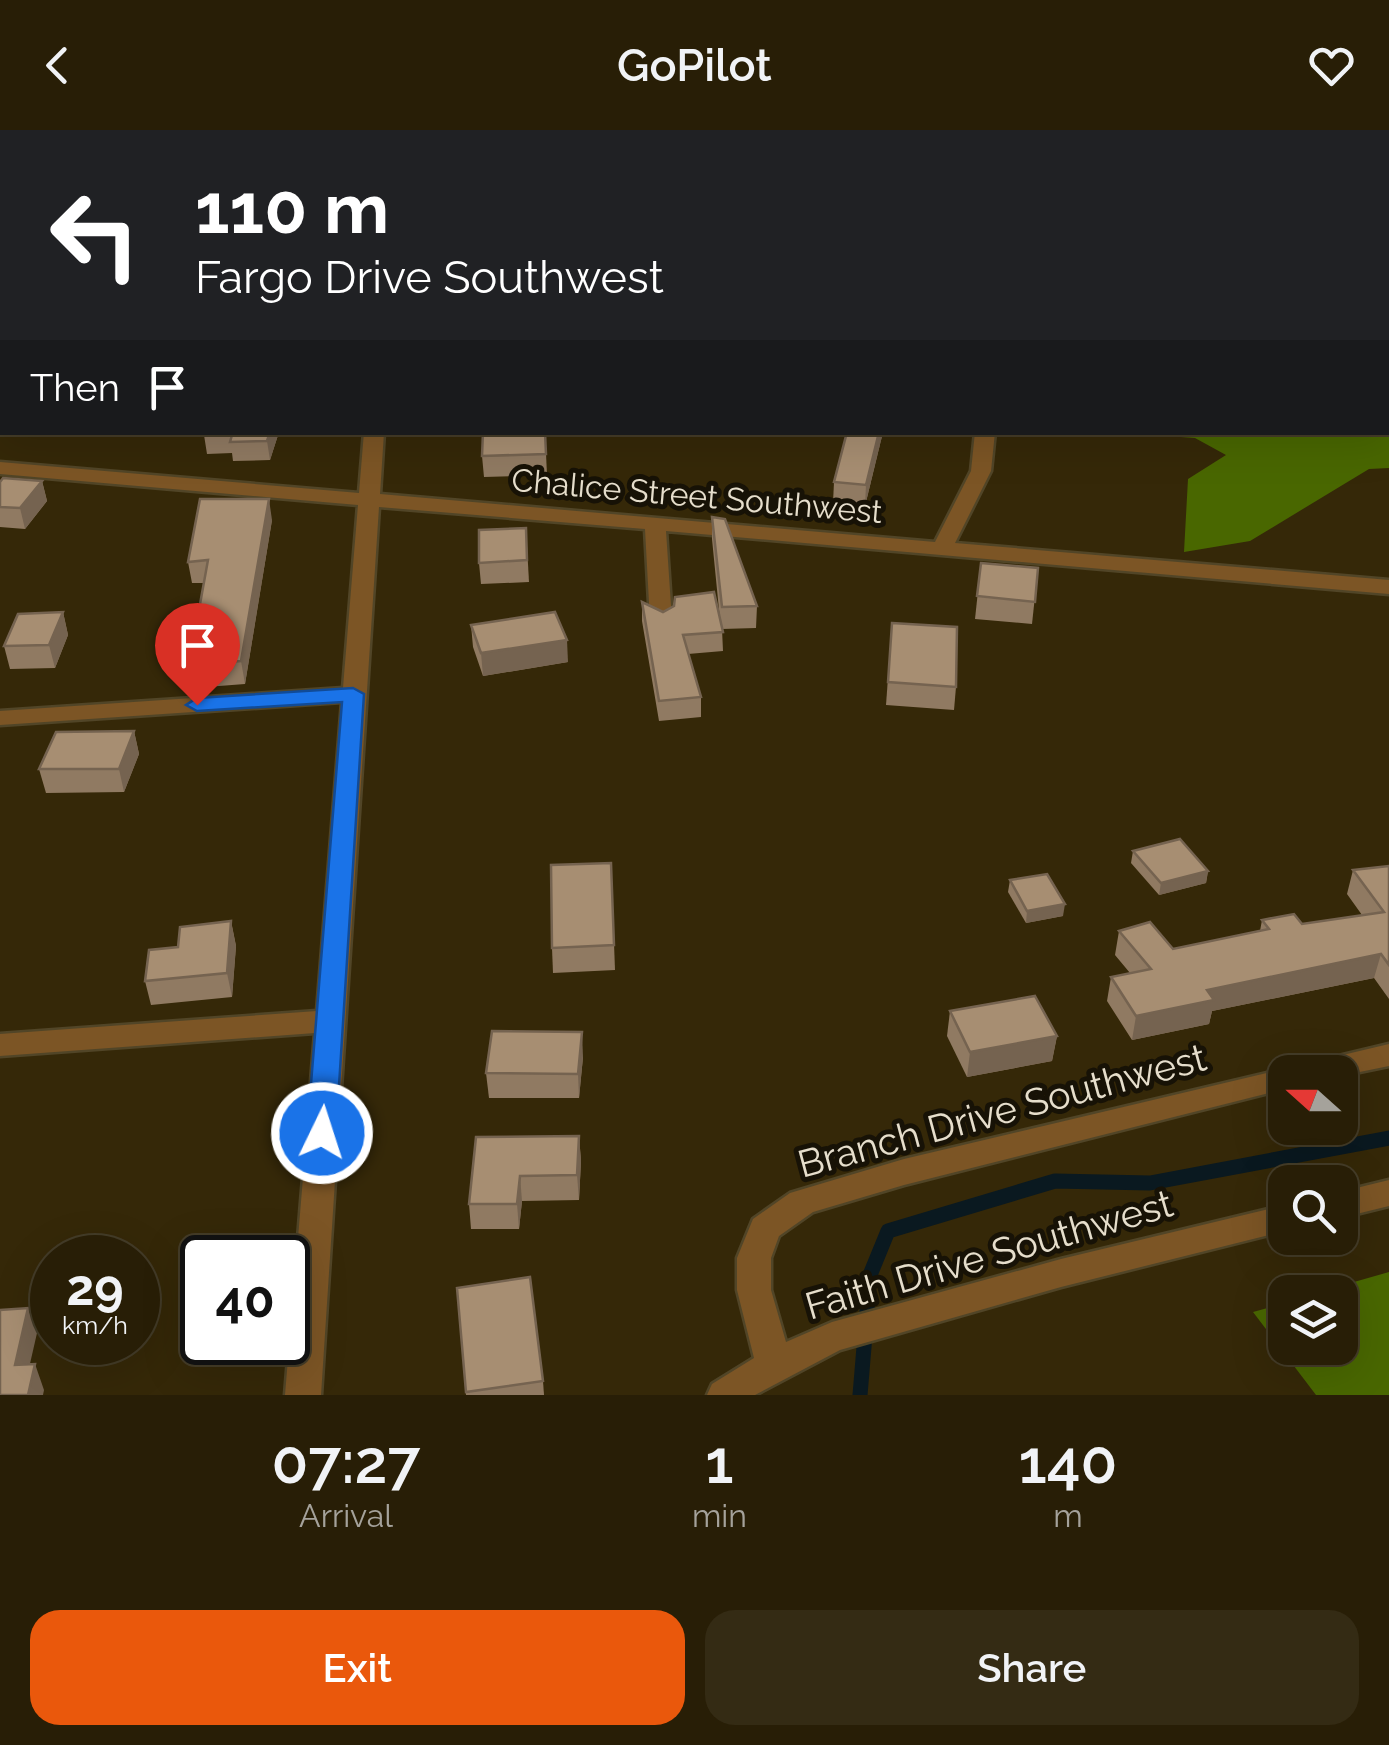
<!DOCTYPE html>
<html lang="en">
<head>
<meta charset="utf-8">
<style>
	:root { --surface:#281e06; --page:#342b14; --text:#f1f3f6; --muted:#a5a29b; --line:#443c28; --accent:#ea580c }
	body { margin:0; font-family:Raleway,sans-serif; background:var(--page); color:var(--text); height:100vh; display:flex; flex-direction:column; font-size:38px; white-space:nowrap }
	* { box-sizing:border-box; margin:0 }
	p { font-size:32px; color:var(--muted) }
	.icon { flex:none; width:55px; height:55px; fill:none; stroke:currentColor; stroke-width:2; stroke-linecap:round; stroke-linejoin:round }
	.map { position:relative; height:1265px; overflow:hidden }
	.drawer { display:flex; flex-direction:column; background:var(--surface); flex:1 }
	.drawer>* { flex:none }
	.top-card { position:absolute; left:0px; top:0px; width:1390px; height:305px; box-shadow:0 10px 40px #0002,0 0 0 2px var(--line); background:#202124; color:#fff; overflow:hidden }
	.needle { width:65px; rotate:291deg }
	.buttons { position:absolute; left:1268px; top:925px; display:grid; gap:20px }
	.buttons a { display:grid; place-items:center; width:90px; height:90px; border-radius:20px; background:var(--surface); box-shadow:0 10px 40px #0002,0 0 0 2px var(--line); font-size:50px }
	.speed { position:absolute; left:30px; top:1105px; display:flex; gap:20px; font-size:50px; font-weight:700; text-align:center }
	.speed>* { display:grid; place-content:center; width:130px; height:130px; border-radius:50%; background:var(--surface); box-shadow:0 10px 40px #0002,0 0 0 2px var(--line); line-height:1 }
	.speed small { font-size:25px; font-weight:400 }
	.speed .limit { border:5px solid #111; border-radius:15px; background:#fff; color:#111 }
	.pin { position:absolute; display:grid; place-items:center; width:85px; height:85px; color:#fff; margin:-102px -42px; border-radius:50% 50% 50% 0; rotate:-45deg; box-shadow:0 0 10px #0007 }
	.pin .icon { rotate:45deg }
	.me { position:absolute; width:110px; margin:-55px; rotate:4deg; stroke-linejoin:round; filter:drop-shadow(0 0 8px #0008) }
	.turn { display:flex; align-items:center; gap:35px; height:210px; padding:0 30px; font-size:45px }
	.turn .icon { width:130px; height:130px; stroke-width:2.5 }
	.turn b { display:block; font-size:70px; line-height:85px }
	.then { display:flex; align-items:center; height:95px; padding:0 30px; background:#0003; gap:20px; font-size:38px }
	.eta { display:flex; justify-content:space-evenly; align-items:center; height:170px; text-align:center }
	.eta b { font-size:60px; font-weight:600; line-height:70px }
	.primary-button { display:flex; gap:20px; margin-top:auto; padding:20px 30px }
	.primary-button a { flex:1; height:115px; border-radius:30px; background:var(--accent); color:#fff; font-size:40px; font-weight:600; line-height:115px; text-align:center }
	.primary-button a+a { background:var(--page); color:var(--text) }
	header { display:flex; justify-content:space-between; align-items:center; height:130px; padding:0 30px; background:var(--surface); font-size:45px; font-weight:600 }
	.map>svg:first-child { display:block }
	.forest { fill:#496700 }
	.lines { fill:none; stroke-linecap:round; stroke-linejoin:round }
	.stream { stroke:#0a1920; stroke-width:15 }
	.minor-casing { stroke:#514527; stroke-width:5 }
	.minor { fill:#7c5525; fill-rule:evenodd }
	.rail { stroke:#897f65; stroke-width:5; stroke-dasharray:11 11; stroke-linecap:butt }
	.wall { fill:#907a62 }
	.shaded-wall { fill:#756350 }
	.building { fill:#a78e72; stroke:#756350; stroke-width:2.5 }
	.route { fill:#1a73e8; stroke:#114b97; stroke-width:2.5 }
	.labels { text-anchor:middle; stroke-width:10; stroke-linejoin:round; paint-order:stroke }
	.street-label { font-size:32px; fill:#e6decc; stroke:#171206 }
	.near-street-label { font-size:38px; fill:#e6decc; stroke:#171206 }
</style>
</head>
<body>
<header><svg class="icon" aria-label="back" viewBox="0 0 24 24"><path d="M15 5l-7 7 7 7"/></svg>GoPilot<svg class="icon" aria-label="heart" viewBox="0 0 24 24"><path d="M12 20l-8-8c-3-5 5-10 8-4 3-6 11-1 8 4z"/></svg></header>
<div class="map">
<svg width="1389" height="1265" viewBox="0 0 1389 1265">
	<rect width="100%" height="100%" fill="#352808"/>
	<g class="forest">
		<polygon points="1389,197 1389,338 1369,339 1250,411 1184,422 1188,349 1226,325 1195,308 1124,303 1388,302"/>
		<polygon points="1389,1142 1389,1265 1316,1265 1253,1182 1285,1173 1285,1218 1340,1218 1340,1162 1319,1162"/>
	</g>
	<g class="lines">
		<polyline class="stream" points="860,1265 870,1145 888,1101 1055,1051 1150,1053 1389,1008"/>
		<defs>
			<g id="minor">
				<polygon points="364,302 384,302 380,364 935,412 971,341 975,302 995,302 991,341 955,413 1389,450 1389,464 666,401 672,491 661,498 650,491 645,399 379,377 321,1265 285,1265 315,903 0,926 0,904 317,881 342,572 0,595 0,581 343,558 358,375 0,344 0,332 359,363"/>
				<polygon points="1389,914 1389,936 1340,946 1340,942 1285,942 1285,959 904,1055 813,1082 779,1106 771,1128 771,1160 786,1212 832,1192 1061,1129 1285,1075 1285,1101 1061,1157 840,1220 755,1265 707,1265 712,1254 754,1228 737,1160 737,1128 753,1089 790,1063 904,1029"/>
				<polygon points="1389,1050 1389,1076 1340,1088 1340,1062"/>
			</g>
		</defs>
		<use href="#minor" class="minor-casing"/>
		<use href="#minor" class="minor"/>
		<g class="rail">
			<polyline points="1067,0 1090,2"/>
			<polyline points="1105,0 1129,2"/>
		</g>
	</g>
	<g class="wall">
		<polygon points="0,0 2,2 2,92 0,91"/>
		<polygon points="0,193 2,193 2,294 0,293"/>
		<polygon points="279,302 270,330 233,331 232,323 207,324 204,305"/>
		<polygon points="545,302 547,345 484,347 482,326"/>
		<polygon points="883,302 865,376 833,373 834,352"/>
		<polygon points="42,351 47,371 25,399 0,397 0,352"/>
		<polygon points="712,387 757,476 756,498 722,499 723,521 688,524 701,567 701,587 659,591 642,491 642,472 663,482 674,476 720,490 712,409"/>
		<polygon points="272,390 245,554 193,558 189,535 204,453 192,453 188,432"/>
		<polygon points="526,398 529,452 481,454 479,433"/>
		<polygon points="981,433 1038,438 1032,494 975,489"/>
		<polygon points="63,482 68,505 55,538 10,539 4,516"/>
		<polygon points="892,493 956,557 954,580 886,575"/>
		<polygon points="471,495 568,532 483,546 473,517"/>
		<polygon points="134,601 139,624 124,662 46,663 39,639"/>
		<polygon points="1133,721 1208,741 1206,753 1159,765 1131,733"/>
		<polygon points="611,733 615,840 553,843 552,818"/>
		<polygon points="1389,736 1389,869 1374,848 1212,881 1209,894 1132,910 1107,871 1111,847 1130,843 1115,825 1119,801 1173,819 1260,801 1262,790 1302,794 1362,785 1347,764 1353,740"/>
		<polygon points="1010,750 1063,786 1026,793 1008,762"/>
		<polygon points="231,791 236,816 232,867 151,875 145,851 178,817"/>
		<polygon points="950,881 1057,906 1052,931 967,947 947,906"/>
		<polygon points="583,927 579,968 489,968 486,943"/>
		<polygon points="579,1006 581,1031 579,1070 522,1071 519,1099 471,1099 469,1074"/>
		<polygon points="457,1158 543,1251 544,1265 466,1265"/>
	</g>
	<g class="shaded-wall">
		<polygon points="270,302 279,302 270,330 267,311"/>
		<polygon points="879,302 883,302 865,376 866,355"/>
		<polygon points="42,351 47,371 25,399 20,378"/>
		<polygon points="269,369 272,390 245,554 241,531"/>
		<polygon points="63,482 68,505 55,538 49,515"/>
		<polygon points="567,510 568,532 483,546 481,523"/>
		<polygon points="134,601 139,624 124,662 119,639"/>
		<polygon points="1208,741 1206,753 1159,765 1161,753"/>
		<polygon points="1065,774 1063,786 1026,793 1027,781"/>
		<polygon points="231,791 236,816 232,867 227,843"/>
		<polygon points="1381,824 1374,848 1212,881 1209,894 1132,910 1136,886 1207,860"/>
		<polygon points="582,902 583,927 579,968 578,944"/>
		<polygon points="1057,906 1052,931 967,947 970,922"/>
		<polygon points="579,1006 581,1031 579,1070 577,1045"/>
		<polygon points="520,1046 522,1071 519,1099 517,1074"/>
		<polygon points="28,1178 37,1203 24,1260 15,1235"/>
		<polygon points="35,1234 44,1260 43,1265 28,1265"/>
	</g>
	<g class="building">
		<polygon points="0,0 43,0 53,2 2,2 2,72 0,71"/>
		<polygon points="280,0 318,0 318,2 279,2"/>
		<rect x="692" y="0" width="75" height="2"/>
		<polygon points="0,193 2,193 2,211 0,213"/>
		<polygon points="0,219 2,220 2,274 0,276"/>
		<polygon points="205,302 270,302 267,311 230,312 232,305 204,305"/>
		<polygon points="483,302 545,302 546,324 482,326"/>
		<polygon points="847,302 879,302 866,355 834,352"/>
		<polygon points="3,348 42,351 20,378 0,377 0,352"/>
		<polygon points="200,369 269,369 241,531 189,535 208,430 188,432"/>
		<polygon points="712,387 725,389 757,476 722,477"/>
		<polygon points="526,398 527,430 479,433 479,400"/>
		<polygon points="981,433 1038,438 1035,472 977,466"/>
		<polygon points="714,462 723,502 683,505 701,567 659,571 642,472 663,482 674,476 675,467"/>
		<polygon points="63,482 49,515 4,516 18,484"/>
		<polygon points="555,482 567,510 481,523 471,495"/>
		<polygon points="892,493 957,497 956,557 888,552"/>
		<polygon points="134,601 119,639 39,639 56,602"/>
		<polygon points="1180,709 1208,741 1161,753 1133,721"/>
		<polygon points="611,733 614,815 552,818 551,735"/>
		<polygon points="1389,736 1389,835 1381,824 1207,860 1214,870 1136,886 1111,847 1151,839 1119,801 1150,792 1173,819 1269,799 1262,790 1294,784 1302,794 1384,782 1353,740"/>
		<polygon points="1047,744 1065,774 1027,781 1010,750"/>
		<polygon points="231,791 227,843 145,851 149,820 178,817 180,797"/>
		<polygon points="1035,866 1057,906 970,922 950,881"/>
		<polygon points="492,901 582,902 578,944 486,943"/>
		<polygon points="579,1006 577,1045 520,1046 517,1074 469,1074 476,1007"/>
		<polygon points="530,1147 543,1251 466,1262 457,1158"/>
		<polygon points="28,1178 15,1235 35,1234 28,1265 0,1265 0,1180"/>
	</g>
	<polygon class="route" points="353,558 364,564 336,1003 332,1011 322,1014 312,1011 307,1003 342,572 197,581 186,575 197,568"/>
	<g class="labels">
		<g class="street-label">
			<text transform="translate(697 366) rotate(5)" y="11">Chalice Street Southwest</text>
		</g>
		<g class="near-street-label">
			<text transform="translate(1002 981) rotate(-15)" y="13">Branch Drive Southwest</text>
			<text transform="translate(989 1125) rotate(-16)" y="13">Faith Drive Southwest</text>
		</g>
	</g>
</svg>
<div class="buttons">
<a><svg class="needle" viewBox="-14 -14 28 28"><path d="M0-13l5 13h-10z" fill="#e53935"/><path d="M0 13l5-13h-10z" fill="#a5a29b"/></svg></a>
<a><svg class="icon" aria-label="search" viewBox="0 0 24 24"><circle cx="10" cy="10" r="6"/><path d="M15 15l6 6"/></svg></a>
<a><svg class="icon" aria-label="layers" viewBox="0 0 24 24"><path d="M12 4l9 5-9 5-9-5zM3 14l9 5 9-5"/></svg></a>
</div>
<div class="speed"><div>29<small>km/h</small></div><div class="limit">40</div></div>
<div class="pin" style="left:197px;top:575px;background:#d93025"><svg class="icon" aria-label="arrive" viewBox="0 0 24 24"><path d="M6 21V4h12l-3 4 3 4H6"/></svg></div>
<svg class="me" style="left:322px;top:1003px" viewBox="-20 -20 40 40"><circle r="17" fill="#1a73e8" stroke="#fff" stroke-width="3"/><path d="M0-11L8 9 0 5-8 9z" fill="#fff"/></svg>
<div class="top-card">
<div class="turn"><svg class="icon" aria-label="left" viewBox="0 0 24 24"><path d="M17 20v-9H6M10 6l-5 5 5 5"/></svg><div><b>110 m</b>Fargo Drive Southwest</div></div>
<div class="then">Then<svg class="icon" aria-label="arrive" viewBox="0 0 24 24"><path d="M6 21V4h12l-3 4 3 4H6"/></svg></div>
</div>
</div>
<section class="drawer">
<div class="eta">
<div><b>07:27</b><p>Arrival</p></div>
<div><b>1</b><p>min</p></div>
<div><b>140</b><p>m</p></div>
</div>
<div class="primary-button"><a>Exit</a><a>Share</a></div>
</section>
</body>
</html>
